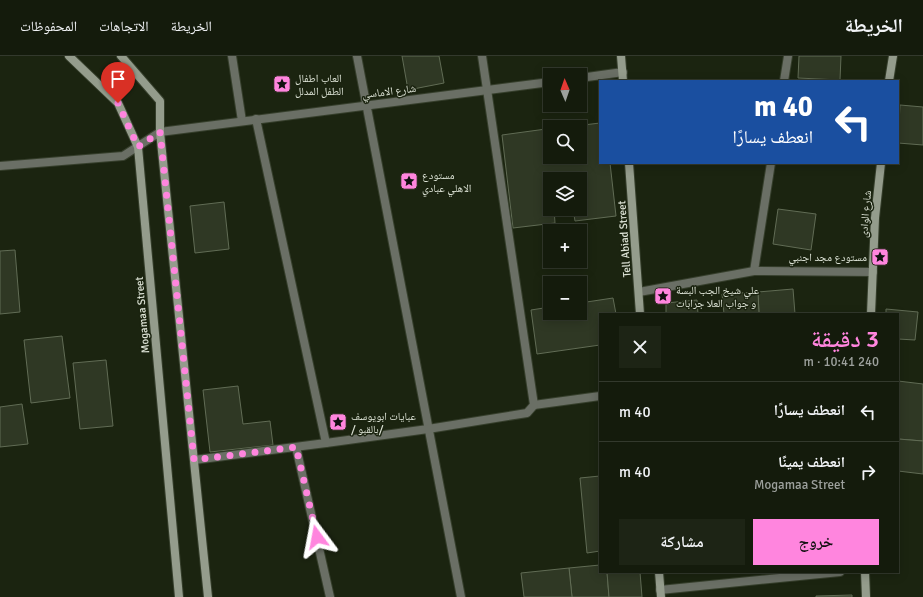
<!DOCTYPE html>
<html lang="ar">
<head>
<meta charset="utf-8">
<style>
	:root { --surface:#141b0c; --page:#1d2415; --text:#f1f3f6; --muted:#9da19d; --line:#33392d; --accent:#ff85de }
	body { margin:0; font-family:Signika,"Noto Naskh Arabic",sans-serif; background:var(--page); color:var(--text); direction:rtl; height:100vh; display:flex; flex-direction:column; font-size:15px; white-space:nowrap }
	* { box-sizing:border-box; margin:0 }
	p { font-size:13px; color:var(--muted) }
	.icon { flex:none; width:22px; height:22px; fill:none; stroke:currentColor; stroke-width:2; stroke-linecap:round; stroke-linejoin:round }
	.map { position:relative; flex:1; overflow:hidden; direction:ltr }
	.side { position:absolute; left:599px; top:257px; width:300px; height:260px; display:flex; flex-direction:column; background:var(--surface); border-radius:0px; box-shadow:0 2px 10px #0003,0 0 0 1px var(--line); direction:rtl }
	.side>* { flex:none }
	.banner { position:absolute; left:599px; top:24px; width:300px; height:84px; border-radius:0px; box-shadow:0 2px 10px #0003,0 0 0 1px var(--line); direction:rtl; background:#1a4fa0; color:#fff; overflow:hidden }
	.needle { width:26px; rotate:358deg }
	.fabs { position:absolute; left:543px; top:12px; display:grid; gap:8px }
	.fabs a { display:grid; place-items:center; width:44px; height:44px; border-radius:0px; background:var(--surface); box-shadow:0 2px 10px #0003,0 0 0 1px var(--line); font-size:20px }
	.pin { position:absolute; display:grid; place-items:center; width:34px; height:34px; color:#fff; margin:-41px -17px; border-radius:50% 50% 50% 0; rotate:-45deg; box-shadow:0 0 4px #0007 }
	.pin .icon { rotate:45deg }
	.me { position:absolute; width:44px; margin:-22px; rotate:347deg; stroke-linejoin:round; filter:drop-shadow(0 0 3px #0008) }
	.turn { display:flex; align-items:center; gap:14px; height:84px; padding:0 20px; font-size:18px }
	.turn .icon { width:52px; height:52px; stroke-width:2.5 }
	.turn b { display:block; font-size:28px; line-height:34px }
	.round { display:grid; place-items:center; flex:none; width:42px; height:42px; border-radius:0px; background:var(--page) }
	.overview { display:flex; align-items:center; justify-content:space-between; height:68px; padding:0 20px }
	h1 { font-size:24px; font-weight:600; line-height:30px; color:var(--accent) }
	.action { display:flex; gap:8px; margin-top:auto; padding:8px 20px }
	.action a { flex:1; height:46px; border-radius:0px; background:var(--accent); color:#111; font-size:16px; font-weight:600; line-height:46px; text-align:center }
	.action a+a { background:var(--page); color:var(--text) }
	ul { padding:0; list-style:none }
	li { display:flex; align-items:center; gap:12px; height:60px; padding:0 20px; border-top:1px solid var(--line) }
	li div { flex:1 }
	li b { display:block; font-size:15px }
	li em { font-style:normal }
	header { display:flex; align-items:center; gap:24px; box-sizing:border-box; height:56px; padding:0 20px; background:var(--surface); border-bottom:1px solid var(--line) }
	header strong { font-size:19px }
	nav { display:flex; gap:22px; margin-inline-start:auto; font-size:14px }
	.map>svg:first-child { display:block }
	.building { fill:#2f3824; stroke:#616c55 }
	.lines { fill:none; stroke-linecap:round; stroke-linejoin:round }
	.street-casing { stroke:#363f2c; stroke-width:10 }
	.secondary-casing { stroke:#363f2c; stroke-width:10 }
	.street { stroke:#6a6f65; stroke-width:8 }
	.secondary { stroke:#949c8c; stroke-width:8 }
	.route { stroke:#ff85de; stroke-width:7; stroke-dasharray:0 12.6 }
	.labels { text-anchor:middle; stroke-width:3; stroke-linejoin:round; paint-order:stroke }
	.poi-label { font-size:11px; fill:#dee4d7; stroke:#1b2410; text-anchor:start }
	.street-label { font-size:11px; fill:#dee4d7; stroke:#1b2410 }
</style>
</head>
<body>
<header>
<strong>الخريطة</strong>
<nav><a>الخريطة</a><a>الاتجاهات</a><a>المحفوظات</a></nav>
</header>
<div class="map">
<svg width="923" height="541" viewBox="0 0 923 541">
	<rect width="100%" height="100%" fill="#1b2410"/>
	<g class="building">
		<polygon points="402,0 439,0 444,27 408,34"/>
		<polygon points="799,0 841,0 840,24 798,22"/>
		<polygon points="900,49 923,51 923,89 898,87"/>
		<polygon points="600,67 600,107 610,107 616,160 575,165 573,153 580,153 580,123 550,123 550,153 554,153 555,167 513,172 502,79 546,73 550,101 580,101 580,71 567,71"/>
		<polygon points="224,146 229,193 195,197 190,150"/>
		<polygon points="778,153 816,158 811,194 773,188"/>
		<polygon points="15,194 20,256 0,258 0,195"/>
		<polygon points="793,233 795,258 759,258 758,236"/>
		<polygon points="758,236 759,258 724,258 722,238"/>
		<polygon points="613,242 616,258 600,258 600,289 537,298 531,254 550,251 550,257 580,257 580,247"/>
		<polygon points="697,244 698,258 666,258 666,247"/>
		<polygon points="886,253 918,256 915,284 898,283 898,258 886,258"/>
		<polygon points="62,280 70,342 31,347 24,284"/>
		<polygon points="106,304 113,370 80,373 73,307"/>
		<polygon points="898,325 923,328 923,385 898,383"/>
		<polygon points="238,330 243,368 270,365 273,389 210,396 203,334"/>
		<polygon points="22,348 28,388 0,391 0,351"/>
		<polygon points="898,383 923,385 923,418 898,415"/>
		<polygon points="600,420 600,495 587,497 580,422"/>
		<polygon points="600,509 600,516 607,516 609,541 572,541 569,512"/>
		<polygon points="569,512 572,541 524,541 521,517"/>
		<polygon points="607,516 640,516 642,541 609,541"/>
		<polygon points="852,539 852,541 816,541 816,540"/>
	</g>
	<g class="lines">
		<defs>
			<g id="street">
				<polyline points="232,0 242,65"/>
				<polyline points="357,0 461,541"/>
				<polyline points="580,22 623,16"/>
				<polyline points="784,25 788,0"/>
				<polyline points="0,110 123,100 160,76 550,26"/>
				<polyline points="754,215 771,107"/>
				<polyline points="639,236 754,215 873,216"/>
				<polyline points="534,349 600,340"/>
				<polyline points="326,387 428,373 527,357 534,349 482,0"/>
				<polyline points="296,391 330,541"/>
				<polyline points="194,404 326,387 256,63"/>
				<polyline points="660,534 840,516"/>
			</g>
			<g id="secondary">
				<polyline points="69,0 118,47 138,91 179,541"/>
				<polyline points="121,0 160,45 160,76 208,541"/>
				<polyline points="621,0 623,25"/>
				<polyline points="889,25 893,0"/>
				<polyline points="629,107 640,258"/>
				<polyline points="871,258 875,162 881,107"/>
				<polyline points="659,516 661,541"/>
				<polyline points="865,516 866,541"/>
			</g>
		</defs>
		<use href="#street" class="street-casing"/>
		<use href="#secondary" class="secondary-casing"/>
		<use href="#street" class="street"/>
		<use href="#secondary" class="secondary"/>
	</g>
	<g class="lines">
		<polyline class="route" points="118,47 138,91 160,76 194,404 296,391 317,481"/>
	</g>
	<defs>
		<symbol id="sight-square" viewBox="-11 -11 22 22"><rect x="-9" y="-9" width="18" height="18" rx="4" fill="#ff85de" stroke="#1b2410"/><path d="M0-6L1.8-2.2L6-1.7L2.9 1.2L3.7 5.4L0 3.3L-3.7 5.4L-2.9 1.2L-6-1.7L-1.8-2.2Z" fill="#111"/></symbol>
	</defs>
	<g fill-rule="evenodd">
		<use href="#sight-square" x="272" y="18" width="20" height="20"/>
		<use href="#sight-square" x="399" y="115" width="20" height="20"/>
		<use href="#sight-square" x="870" y="191" width="20" height="20"/>
		<use href="#sight-square" x="653" y="230" width="20" height="20"/>
		<use href="#sight-square" x="328" y="356" width="20" height="20"/>
	</g>
	<g class="labels">
		<g class="poi-label">
			<text x="295" y="26">العاب اطفال<tspan x="295" dy="13">الطفل المدلل</tspan></text>
			<text x="422" y="123">مستودع<tspan x="422" dy="13">الاهلي عبادي</tspan></text>
			<text x="867" y="205" text-anchor="end">مستودع مجد اجنبي</text>
			<text x="676" y="238">علي شيخ الجب البسة<tspan x="676" dy="13">و جواب العلا جرابات</tspan></text>
			<text x="351" y="364">عبايات ابويوسف<tspan x="351" dy="13">/ بالقبو/</tspan></text>
		</g>
		<g class="street-label">
			<text transform="translate(389 35) rotate(-7)" y="4">شارع الاماسي</text>
			<text transform="translate(865 158) rotate(-85)" y="4">شارع الوادى</text>
			<text transform="translate(624 183) rotate(-94)" y="4">Tell Abiad Street</text>
			<text transform="translate(142 259) rotate(-95)" y="4">Mogamaa Street</text>
		</g>
	</g>
</svg>
<div class="fabs">
<a><svg class="needle" viewBox="-14 -14 28 28"><path d="M0-13l5 13h-10z" fill="#e53935"/><path d="M0 13l5-13h-10z" fill="#9da19d"/></svg></a>
<a><svg class="icon" aria-label="search" viewBox="0 0 24 24"><circle cx="10" cy="10" r="6"/><path d="M15 15l6 6"/></svg></a>
<a><svg class="icon" aria-label="layers" viewBox="0 0 24 24"><path d="M12 4l9 5-9 5-9-5zM3 14l9 5 9-5"/></svg></a>
<a>+</a>
<a>−</a>
</div>
<div class="pin" style="left:118px;top:47px;background:#d93025"><svg class="icon" aria-label="arrive" viewBox="0 0 24 24"><path d="M6 21V4h12l-3 4 3 4H6"/></svg></div>
<svg class="me" style="left:317px;top:481px" viewBox="-20 -20 40 40"><path d="M0-17L14 15 0 8-14 15z" fill="#ff85de" stroke="#fff" stroke-width="4"/></svg>
<div class="banner">
<div class="turn"><svg class="icon" aria-label="left" viewBox="0 0 24 24"><path d="M17 20v-9H6M10 6l-5 5 5 5"/></svg><div><b>40 m</b>انعطف يسارًا</div></div>
</div>
<section class="side">
<div class="overview"><div><h1>3 دقيقة</h1><p>240 m · 10:41</p></div><a class="round"><svg class="icon" aria-label="close" viewBox="0 0 24 24"><path d="M6 6l12 12M18 6L6 18"/></svg></a></div>
<ul>
<li><svg class="icon" aria-label="left" viewBox="0 0 24 24"><path d="M17 20v-9H6M10 6l-5 5 5 5"/></svg><div><b>انعطف يسارًا</b></div><em>40 m</em></li>
<li><svg class="icon" aria-label="right" viewBox="0 0 24 24"><path d="M7 20v-9h11M14 6l5 5-5 5"/></svg><div><b>انعطف يمينًا</b><p>Mogamaa Street</p></div><em>40 m</em></li>
</ul>
<div class="action"><a>خروج</a><a>مشاركة</a></div>
</section>
</div>
</body>
</html>
